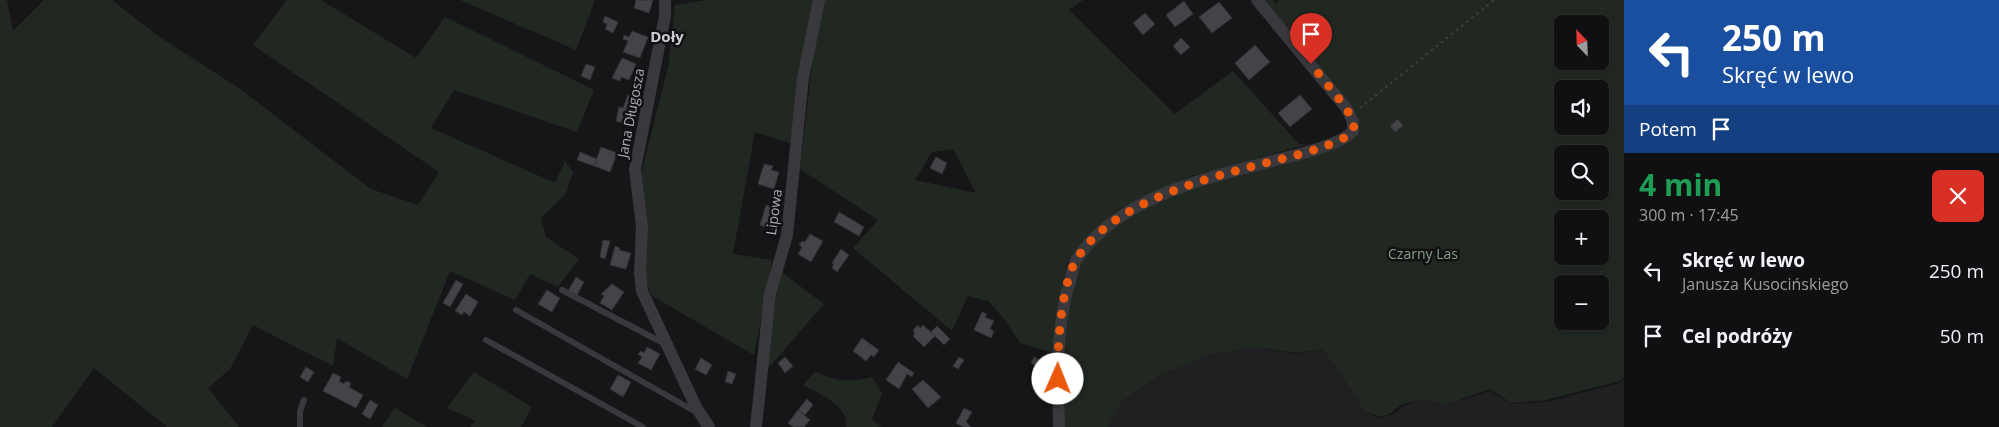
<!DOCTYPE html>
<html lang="pl">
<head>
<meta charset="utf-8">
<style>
	:root { --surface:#101012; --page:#19191b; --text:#f1f3f6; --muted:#9c9d9f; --line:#303032 }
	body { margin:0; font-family:"Open Sans",sans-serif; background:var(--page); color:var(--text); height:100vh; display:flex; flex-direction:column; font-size:19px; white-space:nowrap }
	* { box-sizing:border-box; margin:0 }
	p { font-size:16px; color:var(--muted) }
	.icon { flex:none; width:28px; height:28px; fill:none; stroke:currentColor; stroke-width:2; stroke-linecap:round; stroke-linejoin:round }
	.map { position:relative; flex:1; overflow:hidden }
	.details { display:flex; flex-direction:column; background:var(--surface); width:375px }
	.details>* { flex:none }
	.guide { background:#1a4fa0; color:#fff; overflow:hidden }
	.needle { width:32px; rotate:337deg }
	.controls { position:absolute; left:1554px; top:15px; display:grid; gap:10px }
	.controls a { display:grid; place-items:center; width:55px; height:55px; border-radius:8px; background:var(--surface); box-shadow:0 2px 8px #0003,0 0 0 1px var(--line); font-size:25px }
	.pin { position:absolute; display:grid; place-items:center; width:42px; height:42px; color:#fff; margin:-51px -21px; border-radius:50% 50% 50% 0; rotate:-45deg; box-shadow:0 0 5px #0007 }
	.pin .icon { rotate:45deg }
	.me { position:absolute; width:55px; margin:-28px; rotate:1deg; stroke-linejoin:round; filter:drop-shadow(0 0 4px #0008) }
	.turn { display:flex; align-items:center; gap:18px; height:105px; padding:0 15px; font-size:22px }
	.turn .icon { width:65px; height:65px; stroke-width:2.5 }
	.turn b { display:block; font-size:35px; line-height:42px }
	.then { display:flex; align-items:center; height:48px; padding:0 15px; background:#0003; gap:10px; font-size:19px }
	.round { display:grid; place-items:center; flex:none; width:52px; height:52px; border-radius:8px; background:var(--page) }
	.summary { display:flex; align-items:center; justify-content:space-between; height:85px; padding:0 15px }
	h1 { font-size:30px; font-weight:700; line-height:38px; color:#1e9e55 }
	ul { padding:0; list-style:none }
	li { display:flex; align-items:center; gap:15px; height:65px; padding:0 15px }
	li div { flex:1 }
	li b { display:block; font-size:19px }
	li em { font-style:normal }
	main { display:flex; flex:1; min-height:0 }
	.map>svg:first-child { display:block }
	.built { fill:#202022 }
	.green { fill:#212822; fill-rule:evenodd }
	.building { fill:#444448; stroke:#313134 }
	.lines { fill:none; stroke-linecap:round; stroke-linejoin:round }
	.path { stroke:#3e3f44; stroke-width:2; stroke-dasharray:2.5 4; stroke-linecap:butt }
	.service { stroke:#38383d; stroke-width:6 }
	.minor { stroke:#38383d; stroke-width:12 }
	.route { stroke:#ea580c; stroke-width:9; stroke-dasharray:0 16.2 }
	.labels { text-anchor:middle; stroke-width:5; stroke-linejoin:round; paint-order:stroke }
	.street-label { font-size:14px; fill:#aaadb7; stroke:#111113 }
	.park-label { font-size:14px; fill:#83a086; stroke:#111113 }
	.neighbourhood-label { font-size:15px; font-weight:bold; fill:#caccd3; stroke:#111113 }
</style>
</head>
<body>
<main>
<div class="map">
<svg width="1624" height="427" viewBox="0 0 1624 427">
	<rect width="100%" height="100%" fill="#161618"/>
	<polygon class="built" points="1255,347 1295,354 1322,349 1339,371 1364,410 1380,419 1397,412 1403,406 1426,399 1445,405 1490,391 1511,404 1547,402 1620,383 1624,379 1624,427 1108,427 1121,402 1157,377 1208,355"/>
	<g class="green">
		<polygon points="0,0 7,0 13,31 44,0 112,0 157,35 240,89 371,189 418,205 439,172 253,45 287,0 321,0 416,58 445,17 594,90 577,132 454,90 431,128 555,183 565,161 573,172 566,194 541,218 546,237 579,259 558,287 530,274 515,300 450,271 407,379 337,338 333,366 253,325 230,369 208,388 239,427 167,427 94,368 52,427 0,427"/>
		<polygon points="460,0 595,0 576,50"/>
		<path d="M707 0H1083L1069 10 1175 114 1233 71 1299 144H1308L1189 177 1116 211 1079 247 1067 263 1054 353 1020 343 1005 320 988 301 968 296 952 331 853 248 878 220 800 169 814 48 793 144 755 132 733 254 772 260 754 355 652 296 645 280 641 174 668 68 675 5ZM953 149 976 193 915 180 932 152Z"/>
		<path d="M1263 0H1273L1276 4 1280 0H1624V377L1620 381 1546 400 1511 403 1490 389 1445 405 1426 399 1402 404 1391 413 1381 417 1364 411 1339 371 1322 349 1296 353 1255 347 1208 355 1157 377 1121 402 1108 427H1060L1058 363 1077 260 1098 235 1184 185 1343 139 1353 122 1311 64 1316 59ZM1562 24H1600V61H1562ZM1562 89H1600V126H1562ZM1562 154H1600V191H1562ZM1562 219H1600V256H1562ZM1562 284H1600V321H1562Z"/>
		<polygon points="780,271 824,304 766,371"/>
		<polygon points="474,372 532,407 521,427 470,427 476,421 447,408"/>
		<path d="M815 372C838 381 847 383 872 377L882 394 872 419 881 427H846C850 406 818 393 803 385Z"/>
		<polygon points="395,408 427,427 382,427"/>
	</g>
	<g class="building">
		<polygon points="636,0 653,0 649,13 634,8"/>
		<polygon points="1184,1 1193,14 1175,27 1166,15"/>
		<polygon points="1219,2 1232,18 1212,33 1199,17"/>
		<polygon points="1145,13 1155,24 1143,35 1133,23"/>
		<polygon points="605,16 618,22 613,33 605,29 607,24 603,22"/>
		<polygon points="632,31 648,37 640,58 623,52 628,41 623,39 624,35 629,37"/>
		<polygon points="1181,38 1190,47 1181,55 1173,46"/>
		<polygon points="1255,45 1270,62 1249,80 1235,63"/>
		<polygon points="622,58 636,64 629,80 621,77 620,81 612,78"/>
		<polygon points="586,64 595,67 590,80 581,76"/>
		<polygon points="628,95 637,97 634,110 623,108"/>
		<polygon points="1300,95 1312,109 1290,127 1278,113"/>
		<polygon points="619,107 638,111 637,118 633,117 631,125 616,121"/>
		<polygon points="1398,119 1403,126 1395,132 1390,126"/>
		<polygon points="601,147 617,153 610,172 594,166"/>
		<polygon points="580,152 597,159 594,166 577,160"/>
		<polygon points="936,157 947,163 942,174 930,168"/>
		<polygon points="764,164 773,166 771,170 779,172 774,189 758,184"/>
		<polygon points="766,205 773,208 772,211 779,214 774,230 760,225"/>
		<polygon points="839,212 864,227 859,236 834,222"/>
		<polygon points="810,234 823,241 811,262 798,254 802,247 799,245 802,241 805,242"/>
		<polygon points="603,240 610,241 605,259 600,257"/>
		<polygon points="615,246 620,248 619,250 631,253 626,269 610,265"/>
		<polygon points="841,249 849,255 837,272 832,268 834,264 832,263"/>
		<polygon points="576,277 584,282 577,295 568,291"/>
		<polygon points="456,280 463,284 450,307 443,303"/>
		<polygon points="612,284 624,292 612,310 600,303 604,296 601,294"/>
		<polygon points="547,290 560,298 552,312 538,304"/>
		<polygon points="466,294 478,302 470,316 464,312 462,315 455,311"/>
		<polygon points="982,312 987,314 985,317 994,321 990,329 994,331 991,338 974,330"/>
		<polygon points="918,325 920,328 923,325 935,336 924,347 913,336 915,333 913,330"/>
		<polygon points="937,326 950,339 944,345 931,332"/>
		<polygon points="862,338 879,350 874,357 871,355 866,361 853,351"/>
		<polygon points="647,347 660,354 651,370 638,363 642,357 638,354 641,351 644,353"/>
		<polygon points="785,357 793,366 785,373 778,363"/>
		<polygon points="959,357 964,360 958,369 953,366"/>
		<polygon points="1034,357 1043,362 1039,368 1031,363"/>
		<polygon points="701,358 712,365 706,375 695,369"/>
		<polygon points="898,362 914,373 912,377 907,374 899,389 886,380"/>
		<polygon points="306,367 314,372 308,382 300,377"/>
		<polygon points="728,371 736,374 732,384 725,382"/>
		<polygon points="333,373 341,377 339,381 344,384 346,381 351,383 349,387 363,395 356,408 323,391"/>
		<polygon points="618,375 631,382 623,397 610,389"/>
		<polygon points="923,380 941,397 928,408 912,389"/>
		<polygon points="807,399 813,405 805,415 798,410"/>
		<polygon points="370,400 378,405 370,419 362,414"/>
		<polygon points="964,408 972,412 966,422 971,427 963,427 956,423"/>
		<polygon points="798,410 810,420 804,427 793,427 788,423"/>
	</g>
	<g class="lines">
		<polyline class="path" points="1360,108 1494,0"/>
		<g class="service">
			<polyline points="562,290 665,344"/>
			<polyline points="516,310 696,412"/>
			<polyline points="486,340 643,427"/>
			<polyline points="300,427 300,411 304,400"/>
		</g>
		<g class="minor">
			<polyline points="665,0 665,16 635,169 642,227 640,272 642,291 696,407 709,427"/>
			<polyline points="756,427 770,294 787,235 803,78 819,0"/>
			<path d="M1059 427C1058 378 1055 328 1070 281 1072 274 1073 265 1077 259 1119 195 1211 177 1280 159 1297 155 1343 144 1353 131V122L1347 109 1257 0"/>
		</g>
	</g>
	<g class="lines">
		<path class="route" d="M1058 379C1057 348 1061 286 1076 260 1109 205 1197 181 1254 166 1284 158 1325 150 1351 134L1354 126 1347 109 1311 64"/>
	</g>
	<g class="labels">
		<g class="street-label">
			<text transform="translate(631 113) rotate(-79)" y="5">Jana Długosza</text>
			<text transform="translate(774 212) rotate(-82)" y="5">Lipowa</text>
		</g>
		<g class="park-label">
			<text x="1423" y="259">Czarny Las</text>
		</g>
		<g class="neighbourhood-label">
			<text x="667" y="42">Doły</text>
		</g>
	</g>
</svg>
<div class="controls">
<a><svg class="needle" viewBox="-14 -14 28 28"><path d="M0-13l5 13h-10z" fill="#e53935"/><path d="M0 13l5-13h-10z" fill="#9c9d9f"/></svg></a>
<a><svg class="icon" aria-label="sound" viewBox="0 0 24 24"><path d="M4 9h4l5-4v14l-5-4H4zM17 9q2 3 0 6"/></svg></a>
<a><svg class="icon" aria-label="search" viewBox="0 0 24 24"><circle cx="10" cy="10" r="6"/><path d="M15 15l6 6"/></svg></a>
<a>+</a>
<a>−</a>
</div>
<div class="pin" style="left:1311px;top:64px;background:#d93025"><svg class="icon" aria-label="arrive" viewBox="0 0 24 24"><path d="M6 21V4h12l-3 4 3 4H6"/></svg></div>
<svg class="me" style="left:1058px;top:379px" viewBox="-20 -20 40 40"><circle r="19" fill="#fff"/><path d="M0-13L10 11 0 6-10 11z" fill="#ea580c"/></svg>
</div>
<section class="details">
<div class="guide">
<div class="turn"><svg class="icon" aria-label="left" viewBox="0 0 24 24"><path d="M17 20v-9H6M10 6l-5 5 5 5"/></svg><div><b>250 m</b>Skręć w lewo</div></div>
<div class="then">Potem<svg class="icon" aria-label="arrive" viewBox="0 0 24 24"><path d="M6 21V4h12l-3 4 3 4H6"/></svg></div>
</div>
<div class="summary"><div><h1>4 min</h1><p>300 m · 17:45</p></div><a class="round" style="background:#d93025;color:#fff"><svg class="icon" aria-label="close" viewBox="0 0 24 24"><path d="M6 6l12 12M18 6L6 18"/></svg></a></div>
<ul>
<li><svg class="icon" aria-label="left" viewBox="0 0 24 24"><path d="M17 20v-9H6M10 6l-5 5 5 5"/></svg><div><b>Skręć w lewo</b><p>Janusza Kusocińskiego</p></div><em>250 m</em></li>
<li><svg class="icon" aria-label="arrive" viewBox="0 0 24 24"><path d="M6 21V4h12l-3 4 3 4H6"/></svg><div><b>Cel podróży</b></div><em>50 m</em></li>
</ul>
</section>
</main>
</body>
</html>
